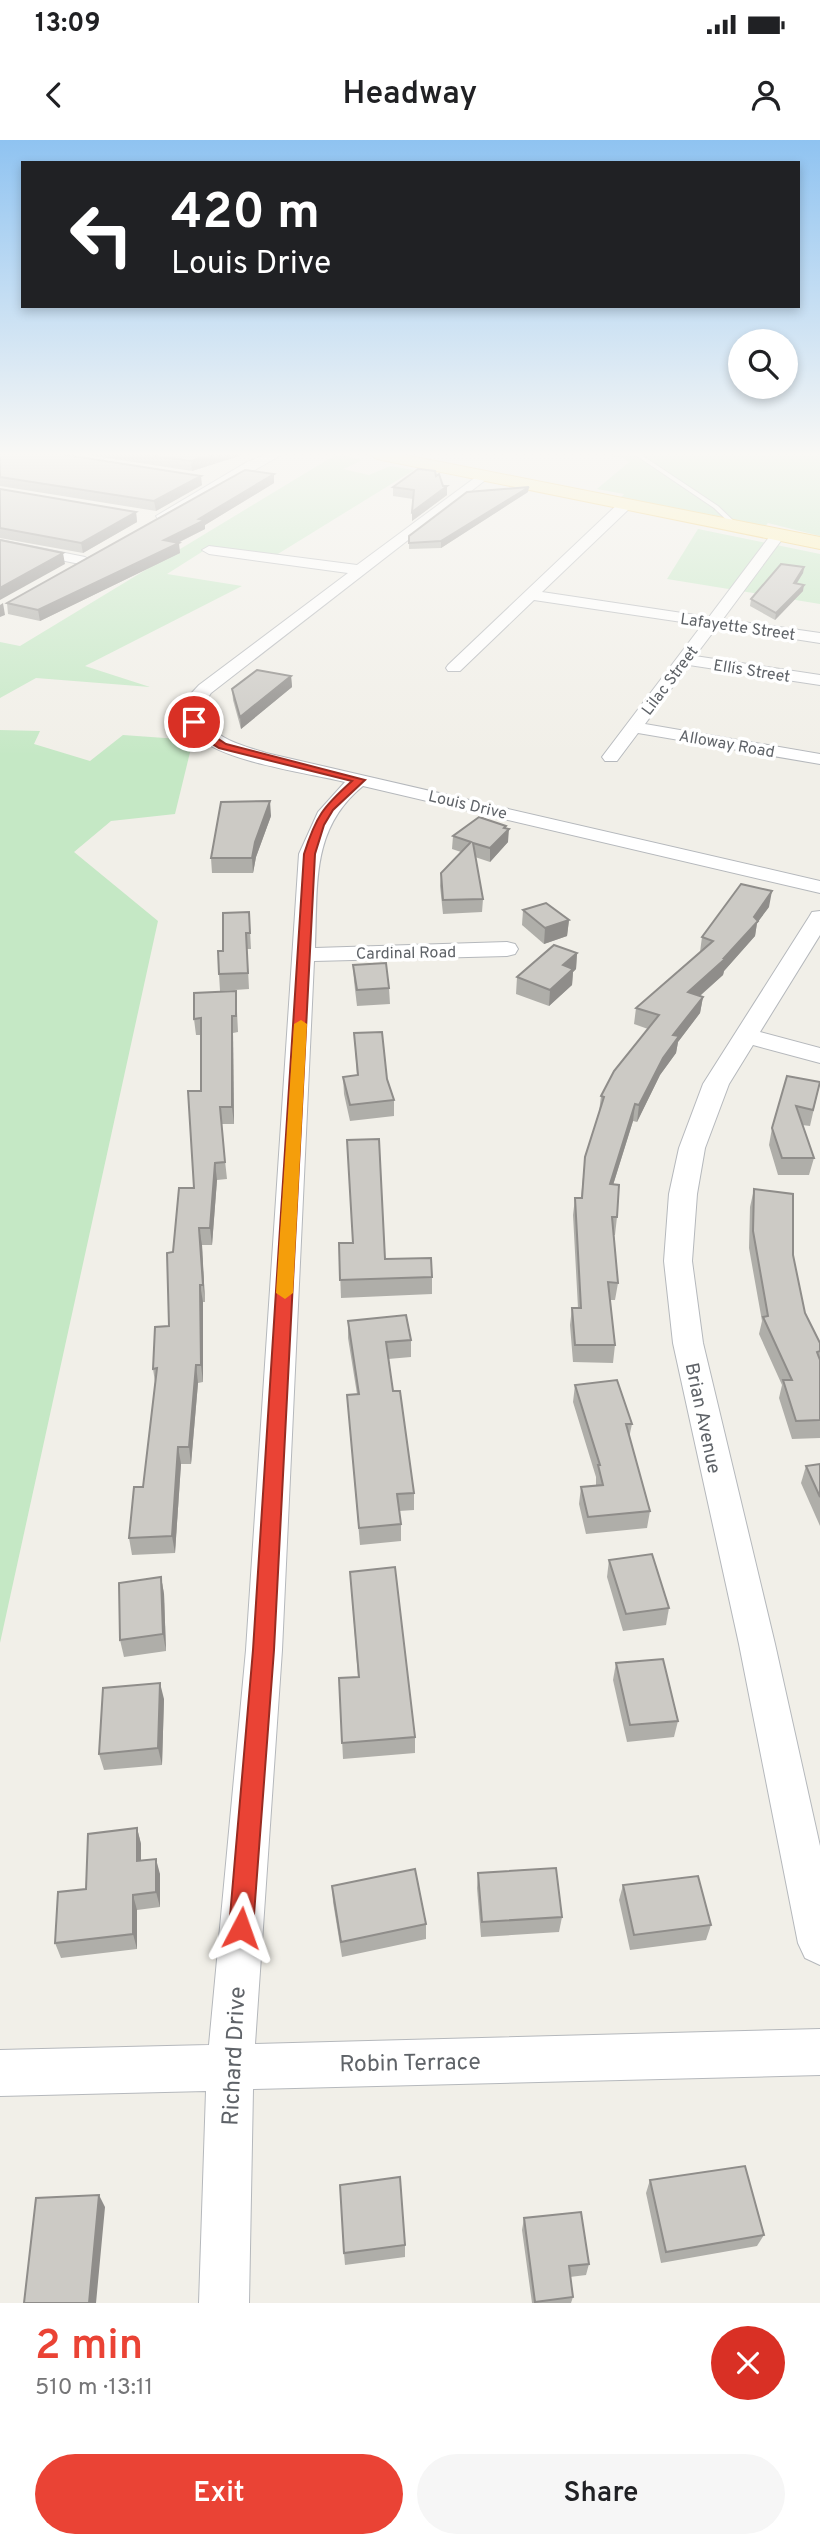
<!DOCTYPE html>
<html lang="en">
<head>
<meta charset="utf-8">
<style>
	:root { --surface:#fff; --page:#f6f6f6; --text:#202124; --muted:#757577; --accent:#ea4335 }
	body { margin:0; font-family:Overpass,sans-serif; background:var(--page); color:var(--text); height:100vh; display:flex; flex-direction:column; font-size:26px; white-space:nowrap }
	* { box-sizing:border-box; margin:0 }
	p { font-size:23px; color:var(--muted) }
	.icon { flex:none; width:38px; height:38px; fill:none; stroke:currentColor; stroke-width:2; stroke-linecap:round; stroke-linejoin:round }
	.map { position:relative; height:2163px; overflow:hidden }
	.details { display:flex; flex-direction:column; background:var(--surface); flex:1 }
	.details>* { flex:none }
	.top-card { position:absolute; left:21px; top:21px; width:779px; height:147px; border-radius:0px; box-shadow:0 4px 10px #0003; background:#202124; color:#fff; overflow:hidden }
	.buttons { position:absolute; left:728px; top:189px; display:grid; gap:14px }
	.buttons a { display:grid; place-items:center; width:70px; height:70px; border-radius:50%; background:var(--surface); box-shadow:0 4px 10px #0003; font-size:35px }
	.pin { position:absolute; display:grid; place-items:center; width:60px; height:60px; color:#fff; margin:-30px; border:4px solid #fff; border-radius:50%; box-shadow:0 2px 7px #0007 }
	.me { position:absolute; width:77px; margin:-38px; rotate:4deg; stroke-linejoin:round; filter:drop-shadow(0 0 5px #0008) }
	.turn { display:flex; align-items:center; gap:24px; height:147px; padding:0 35px; font-size:32px }
	.turn .icon { width:91px; height:91px; stroke-width:2.5 }
	.turn b { display:block; font-size:49px; line-height:60px }
	.round { display:grid; place-items:center; flex:none; width:74px; height:74px; border-radius:37px; background:var(--page) }
	.headline { display:flex; align-items:center; justify-content:space-between; height:119px; padding:0 35px }
	h1 { font-size:42px; font-weight:600; line-height:52px; color:var(--accent) }
	.cta { display:flex; gap:14px; margin-top:auto; padding:14px 35px }
	.cta a { flex:1; height:80px; border-radius:42px; background:var(--accent); color:#fff; font-size:28px; font-weight:600; line-height:80px; text-align:center }
	.cta a+a { background:var(--page); color:var(--text) }
	.status { display:flex; justify-content:space-between; align-items:center; height:49px; padding:0 35px; background:var(--surface); direction:ltr }
	.status svg { height:19px; fill:currentColor }
	header { display:flex; justify-content:space-between; align-items:center; height:91px; padding:0 35px; background:var(--surface); font-size:32px; font-weight:600 }
	.map>svg:first-child { display:block }
	.green { fill:#c5e8c5 }
	.lines { fill:none; stroke-linecap:round; stroke-linejoin:round }
	.service-casing { stroke:#b5b8bc; stroke-width:2 }
	.minor-casing { stroke:#b5b8bc; stroke-width:2 }
	.primary-casing { stroke:#f2c960; stroke-width:2 }
	.service { fill:#fff; fill-rule:evenodd }
	.minor { fill:#fff; fill-rule:evenodd }
	.primary { fill:#fff2af; fill-rule:evenodd }
	.wall { fill:#afaea9 }
	.shaded-wall { fill:#8f8d8a }
	.building { fill:#cccac5; stroke:#8f8d8a; stroke-width:2 }
	.route { fill:#ea4335; stroke:#982c22; stroke-width:2 }
	.slow { fill:#f59e0b }
	.labels { text-anchor:middle; stroke-width:7; stroke-linejoin:round; paint-order:stroke }
	.far-street-label { font-size:16px; fill:#5f6368; stroke:#fff }
	.street-label { font-size:19px; fill:#5f6368; stroke:#fff }
	.near-street-label { font-size:23px; fill:#5f6368; stroke:#fff }
</style>
</head>
<body>
<div class="status"><b>13:09</b><svg viewBox="0 0 49 12"><path d="M0 12V9h3v3zM5 12V6h3v6zM10 12V3h3v9zM15 12V0h3v12zM26 1h20v11H26zM47 4h2v5h-2z"/></svg></div>
<header><svg class="icon" aria-label="back" viewBox="0 0 24 24"><path d="M15 5l-7 7 7 7"/></svg>Headway<svg class="icon" aria-label="person" viewBox="0 0 24 24"><circle cx="12" cy="8" r="4"/><path d="M4 21q1-7 8-7t8 7"/></svg></header>
<div class="map">
<svg width="820" height="2163" viewBox="0 0 820 2163">
	<rect width="100%" height="100%" fill="#f1efe8"/>
	<g class="green">
		<polygon points="337,314 363,320 343,329 369,335 390,326 414,330 273,417 208,408 167,434 242,446 85,526 150,547 36,538 0,558 0,502 20,506"/>
		<polygon points="597,314 820,314 820,396 768,383 760,392 617,362 624,354 597,349 629,322 624,318"/>
		<polygon points="698,389 820,414 820,464 667,439"/>
		<polygon points="0,590 40,591 34,604 90,621 123,595 193,600 175,674 111,681 74,712 158,781 0,1503"/>
	</g>
	<g class="lines">
		<defs>
			<polygon id="service" points="634,314 640,314 718,366 739,386 739,388 735,388 714,368"/>
			<g id="minor">
				<polygon points="268,314 283,314 168,379 158,379 156,376 247,322"/>
				<path d="M484 331 488 332V338L211 553 200 570C212 599 238 604 266 613L820 741V753L363 646C310 689 318 746 315 808L507 802 515 804 518 809 515 814 507 816 314 821 282 1510 255 1904 820 1889V1935L253 1949 249 2163H199L206 1951 0 1956V1910L209 1905 246 1510 299 714 318 672 345 642C308 633 233 623 203 601 193 594 187 582 182 570L187 558 199 545 348 433 209 414 202 410 209 406 357 425Z"/>
				<polygon points="626,360 631,361 631,367 542,452 709,477 773,392 783,392 783,398 723,479 820,493 820,503 717,487 695,516 820,535 820,545 689,525 645,584 820,614 820,624 638,593 617,621 605,621 602,617 605,613 702,485 534,460 460,531 448,531 446,528 448,525 621,361"/>
				<polygon points="0,400 85,417 92,421 85,425 0,408"/>
				<polygon points="820,771 820,795 760,892 820,908 820,923 753,905 729,944 705,1008 697,1054 692,1121 703,1203 775,1504 820,1706 820,1825 805,1818 798,1803 739,1504 673,1203 664,1121 669,1054 679,1008 703,944 809,777 812,772"/>
			</g>
			<polygon id="primary" points="369,314 400,314 820,397 820,409 377,319"/>
		</defs>
		<use href="#service" class="service-casing"/>
		<use href="#minor" class="minor-casing"/>
		<use href="#primary" class="primary-casing"/>
		<use href="#service" class="service"/>
		<use href="#minor" class="minor"/>
		<use href="#primary" class="primary"/>
	</g>
	<g class="wall">
		<polygon points="0,314 202,345 156,371 0,346"/>
		<polygon points="81,314 245,314 192,331"/>
		<polygon points="274,334 274,343 205,385 205,389 178,403 180,413 40,481 8,474 7,463"/>
		<polygon points="436,336 443,346 447,355 412,381 413,359 393,356 393,347"/>
		<polygon points="0,349 136,372 137,382 83,413 0,398"/>
		<polygon points="528,352 441,408 409,409 409,396"/>
		<polygon points="804,427 803,433 797,443 803,451 775,480 750,466 751,459"/>
		<polygon points="291,536 292,547 241,589 233,560 232,549"/>
		<polygon points="271,676 256,717 253,733 212,733 211,718"/>
		<polygon points="506,688 508,702 490,722 475,717 483,759 482,772 443,774 440,746 441,733 461,712 452,709 453,696"/>
		<polygon points="769,767 757,783 755,796 724,831 723,835 700,856 703,857 700,873 678,902 676,913 660,935 637,982 633,981 613,1045 617,1077 615,1095 614,1095 618,1143 615,1160 610,1160 615,1205 613,1223 573,1222 570,1185 572,1168 578,1168 573,1075 575,1058 581,1058 585,1017 599,972 601,956 648,889 634,884 636,868 700,812 702,797"/>
		<polygon points="523,770 569,780 567,796 544,804 522,785"/>
		<polygon points="249,772 251,809 247,809 249,849 220,851 219,834 223,811"/>
		<polygon points="577,813 576,829 573,832 572,845 549,866 516,854 517,837"/>
		<polygon points="353,825 389,848 390,864 357,866 354,841"/>
		<polygon points="236,851 238,892 233,893 234,984 221,984 227,1039 217,1040 212,1105 202,1105 205,1162 203,1162 203,1242 198,1243 191,1324 181,1324 175,1413 132,1415 129,1398 143,1347 155,1242 153,1229 169,1186 173,1112 194,1048 201,951 201,895 196,895 194,879"/>
		<polygon points="354,893 387,939 394,960 394,976 350,981 344,954 343,937 357,935"/>
		<polygon points="820,942 810,986 802,985 814,1018 809,1035 778,1035 769,1005 772,988"/>
		<polygon points="754,1049 793,1115 805,1173 820,1203 820,1298 792,1299 779,1258 782,1245 759,1194 762,1181 749,1108 750,1067"/>
		<polygon points="339,1103 385,1119 432,1137 432,1154 341,1158"/>
		<polygon points="348,1181 411,1200 411,1217 388,1219 393,1251 414,1353 414,1370 399,1371 401,1384 401,1401 360,1405 347,1255 357,1254 348,1198"/>
		<polygon points="575,1245 632,1284 629,1298 650,1371 647,1388 586,1394 579,1364 581,1347 596,1345 596,1337 573,1262"/>
		<polygon points="820,1324 820,1386 801,1343 806,1326"/>
		<polygon points="609,1420 669,1468 666,1485 623,1491 607,1437"/>
		<polygon points="350,1432 415,1597 415,1613 343,1619 339,1538 358,1537"/>
		<polygon points="161,1437 164,1454 166,1511 124,1517 120,1500"/>
		<polygon points="616,1523 678,1581 674,1597 627,1602 613,1540"/>
		<polygon points="164,1559 162,1625 104,1630 99,1614"/>
		<polygon points="137,1688 141,1704 141,1720 160,1734 160,1767 137,1770 137,1809 61,1818 55,1803 86,1749"/>
		<polygon points="478,1733 562,1777 559,1792 481,1797 477,1748"/>
		<polygon points="623,1745 711,1785 706,1800 630,1810 619,1760"/>
		<polygon points="332,1746 426,1784 426,1799 342,1817 333,1762"/>
		<polygon points="650,2040 764,2095 757,2106 661,2123 646,2053"/>
		<polygon points="524,2078 589,2124 586,2135 570,2137 573,2157 571,2163 532,2163 522,2090"/>
		<polygon points="405,2105 405,2117 345,2125 344,2113"/>
	</g>
	<g class="shaded-wall">
		<polygon points="215,314 245,314 192,331 191,321"/>
		<polygon points="274,334 274,343 205,385 205,389 165,409 164,400"/>
		<polygon points="201,336 202,345 156,371 154,361"/>
		<polygon points="447,346 447,355 412,381 412,372"/>
		<polygon points="529,347 528,352 441,408 441,401"/>
		<polygon points="136,372 137,382 83,413 81,403"/>
		<polygon points="179,403 180,413 40,481 38,470"/>
		<polygon points="63,413 65,424 0,460 0,448"/>
		<polygon points="804,427 803,433 793,449 794,443"/>
		<polygon points="804,445 803,451 775,480 776,473"/>
		<polygon points="3,463 5,475 0,477 0,465"/>
		<polygon points="291,536 292,547 241,589 240,577"/>
		<polygon points="270,661 271,676 256,717 253,733 252,718 255,702"/>
		<polygon points="506,686 506,693 509,689 508,702 490,722 490,708 504,688"/>
		<polygon points="772,751 769,767 757,783 755,796 724,831 723,835 686,868 688,852 724,818"/>
		<polygon points="569,780 567,796 544,804 545,788"/>
		<polygon points="577,813 576,829 573,832 572,845 549,866 550,850 563,825"/>
		<polygon points="703,857 700,873 678,902 676,913 660,935 637,982 639,965 673,895"/>
		<polygon points="232,876 233,893 234,984 232,967"/>
		<polygon points="635,964 633,981 608,1061 610,1044"/>
		<polygon points="215,1023 217,1040 212,1105 210,1088"/>
		<polygon points="199,1088 202,1105 205,1162 203,1145"/>
		<polygon points="200,1145 203,1162 203,1242 201,1225"/>
		<polygon points="196,1225 198,1243 191,1324 189,1307"/>
		<polygon points="178,1307 181,1324 175,1413 172,1396"/>
		<polygon points="161,1437 164,1454 166,1511 163,1494"/>
		<polygon points="160,1543 164,1559 162,1625 158,1608"/>
		<polygon points="137,1688 141,1704 141,1736 137,1721"/>
		<polygon points="156,1719 160,1734 160,1767 156,1752"/>
		<polygon points="133,1755 137,1770 137,1809 133,1794"/>
		<polygon points="99,2055 105,2067 96,2163 89,2163"/>
	</g>
	<g class="building">
		<polygon points="0,314 60,314 201,336 154,361 0,337"/>
		<polygon points="141,314 215,314 191,321"/>
		<polygon points="418,329 435,331 436,336 439,334 443,346 447,346 412,372 414,350 393,347"/>
		<polygon points="245,330 274,334 199,379 205,380 164,400 179,403 38,470 7,463"/>
		<polygon points="529,347 441,401 409,403 409,396 467,352"/>
		<polygon points="0,349 136,372 81,403 0,388"/>
		<polygon points="0,400 63,413 0,448"/>
		<polygon points="781,424 804,427 794,443 804,445 776,473 751,459"/>
		<polygon points="257,530 291,536 240,577 232,549"/>
		<polygon points="270,661 255,702 252,718 211,718 221,662"/>
		<polygon points="479,677 506,686 504,688 509,689 490,708 473,703 483,759 443,760 441,733 471,702 453,696"/>
		<polygon points="741,744 772,751 754,777 758,781 724,818 726,818 688,852 703,857 673,895 679,896 663,918 639,965 635,964 610,1044 619,1045 617,1077 612,1077 618,1143 608,1142 615,1205 575,1205 572,1168 581,1168 575,1058 582,1058 585,1017 604,957 601,956 614,931 659,875 636,868 713,801 702,797"/>
		<polygon points="546,763 569,780 545,788 523,770"/>
		<polygon points="249,772 250,793 246,793 248,833 219,834 218,811 223,811 223,773"/>
		<polygon points="554,805 577,813 563,825 573,829 550,850 517,837"/>
		<polygon points="386,823 389,848 357,850 353,825"/>
		<polygon points="236,851 236,876 232,876 232,967 220,967 225,1022 215,1023 210,1088 199,1088 203,1145 200,1145 201,1225 196,1225 189,1307 178,1307 172,1396 129,1398 134,1347 143,1347 157,1228 153,1229 155,1187 169,1186 167,1113 173,1112 179,1048 194,1048 188,951 201,951 201,878 194,879 194,853"/>
		<polygon points="382,892 387,939 394,960 350,965 343,937 358,935 354,893"/>
		<polygon points="787,936 820,942 813,970 796,966 814,1018 782,1018 772,988"/>
		<polygon points="379,999 385,1119 431,1118 432,1137 340,1140 339,1103 353,1103 347,1000"/>
		<polygon points="754,1049 793,1054 793,1115 805,1173 820,1203 820,1211 817,1212 820,1220 820,1280 796,1281 783,1240 792,1240 763,1177 768,1176 753,1091"/>
		<polygon points="406,1175 411,1200 386,1202 393,1251 400,1251 414,1353 397,1354 401,1384 359,1388 347,1255 359,1254 348,1181"/>
		<polygon points="617,1240 632,1284 626,1284 650,1371 588,1377 581,1347 603,1345 598,1325 600,1325 575,1245"/>
		<polygon points="820,1324 820,1357 806,1326"/>
		<polygon points="652,1414 669,1468 626,1474 609,1420"/>
		<polygon points="395,1427 415,1597 342,1603 339,1538 359,1537 350,1432"/>
		<polygon points="161,1437 163,1494 120,1500 119,1443"/>
		<polygon points="663,1519 678,1581 630,1585 616,1523"/>
		<polygon points="160,1543 158,1608 99,1614 103,1548"/>
		<polygon points="137,1688 137,1721 156,1719 156,1752 133,1755 133,1794 55,1803 58,1752 86,1749 88,1694"/>
		<polygon points="556,1728 562,1777 482,1782 478,1733"/>
		<polygon points="415,1729 426,1784 341,1802 332,1746"/>
		<polygon points="698,1736 711,1785 634,1795 623,1745"/>
		<polygon points="745,2026 764,2095 666,2112 650,2040"/>
		<polygon points="400,2037 405,2105 344,2113 340,2045"/>
		<polygon points="99,2055 89,2163 24,2163 36,2058"/>
		<polygon points="581,2072 589,2124 569,2126 573,2157 535,2162 524,2078"/>
	</g>
	<linearGradient id="sky" x2="0" y2="1"><stop stop-color="#8fc3f1"/><stop offset="0.51" stop-color="#f9f8f5"/><stop offset="1" stop-color="#f9f8f5" stop-opacity="0"/></linearGradient>
	<rect width="820" height="616" fill="url(#sky)"/>
	<path class="route" d="M191 579H198L205 590 226 604 365 640 333 670 324 685 315 714 274 1510 253 1788 250 1797 241 1800 233 1797 229 1788 253 1510 304 714C316 676 323 667 352 641L219 608 198 595 189 582Z"/>
	<polygon class="slow" points="301,880 307,884 293,1153 285,1159 276,1153 294,884"/>
	<g class="labels">
		<g class="far-street-label">
			<text transform="translate(738 486) rotate(8)" y="6">Lafayette Street</text>
			<text transform="translate(752 530) rotate(9)" y="6">Ellis Street</text>
			<text transform="translate(669 540) rotate(-53)" y="6">Lilac Street</text>
			<text transform="translate(727 603) rotate(10)" y="6">Alloway Road</text>
			<text transform="translate(468 664) rotate(13)" y="6">Louis Drive</text>
			<text transform="translate(406 812) rotate(-1)" y="6">Cardinal Road</text>
		</g>
		<g class="street-label">
			<text transform="translate(704 1278) rotate(78)" y="7">Brian Avenue</text>
		</g>
		<g class="near-street-label">
			<text transform="translate(233 1916) rotate(-87)" y="8">Richard Drive</text>
			<text transform="translate(410 1922) rotate(-1)" y="8">Robin Terrace</text>
		</g>
	</g>
</svg>
<div class="buttons">
<a><svg class="icon" aria-label="search" viewBox="0 0 24 24"><circle cx="10" cy="10" r="6"/><path d="M15 15l6 6"/></svg></a>
</div>
<div class="pin" style="left:194px;top:582px;background:#d93025"><svg class="icon" aria-label="arrive" viewBox="0 0 24 24"><path d="M6 21V4h12l-3 4 3 4H6"/></svg></div>
<svg class="me" style="left:241px;top:1788px" viewBox="-20 -20 40 40"><path d="M0-17L14 15 0 8-14 15z" fill="#ea4335" stroke="#fff" stroke-width="4"/></svg>
<div class="top-card">
<div class="turn"><svg class="icon" aria-label="left" viewBox="0 0 24 24"><path d="M17 20v-9H6M10 6l-5 5 5 5"/></svg><div><b>420 m</b>Louis Drive</div></div>
</div>
</div>
<section class="details">
<div class="headline"><div><h1>2 min</h1><p>510 m · 13:11</p></div><a class="round" style="background:#d93025;color:#fff"><svg class="icon" aria-label="close" viewBox="0 0 24 24"><path d="M6 6l12 12M18 6L6 18"/></svg></a></div>
<div class="cta"><a>Exit</a><a>Share</a></div>
</section>
</body>
</html>
